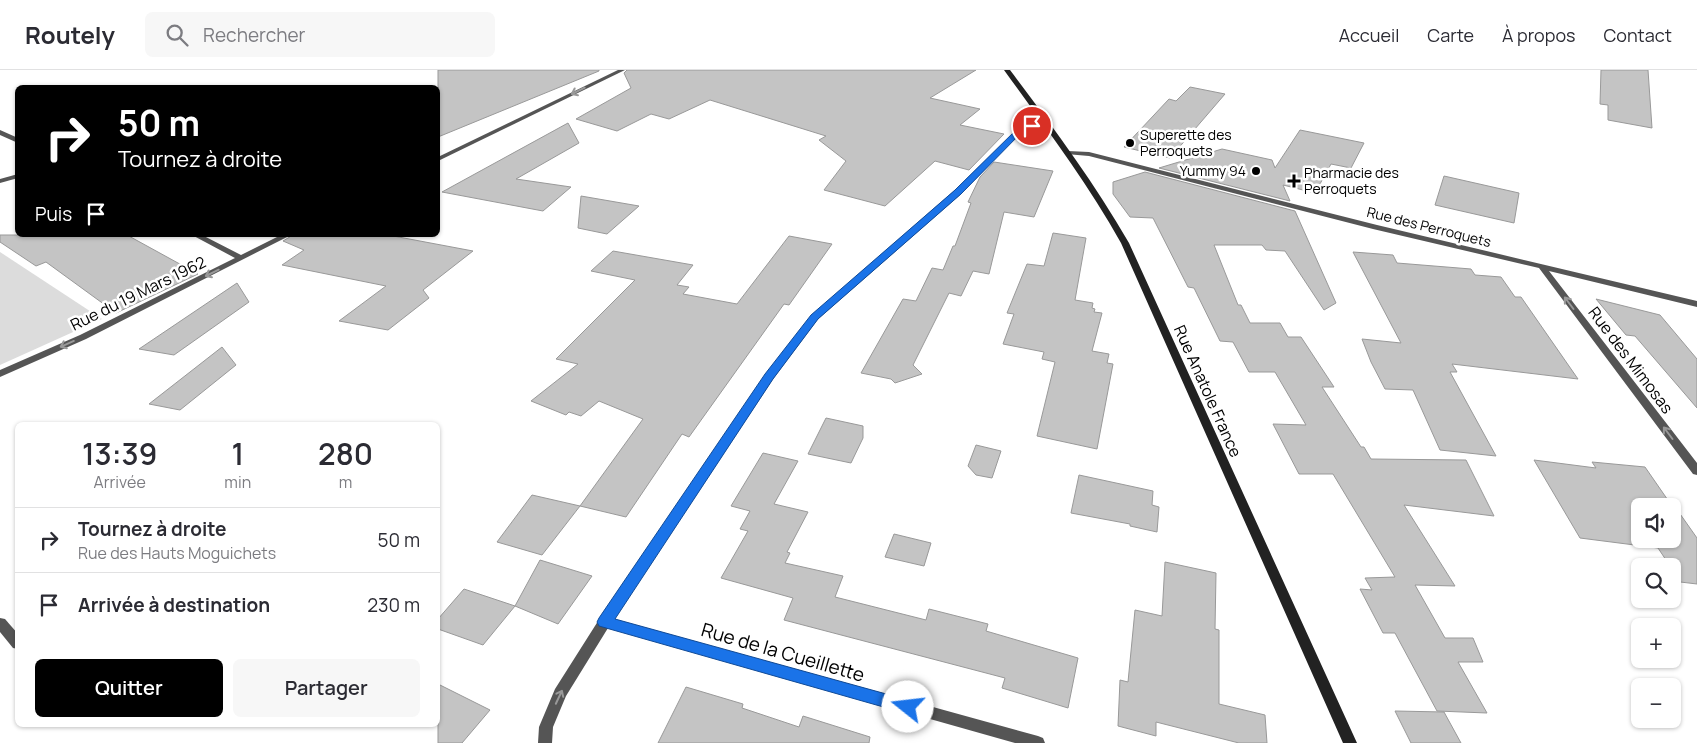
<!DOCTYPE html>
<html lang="fr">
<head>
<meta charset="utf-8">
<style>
	:root { --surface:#fff; --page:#f7f7f7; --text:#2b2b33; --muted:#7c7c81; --line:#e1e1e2; --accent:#000 }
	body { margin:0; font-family:Manrope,sans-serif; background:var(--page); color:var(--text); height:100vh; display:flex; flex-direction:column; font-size:19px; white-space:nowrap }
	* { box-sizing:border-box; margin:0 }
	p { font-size:16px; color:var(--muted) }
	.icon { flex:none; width:28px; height:28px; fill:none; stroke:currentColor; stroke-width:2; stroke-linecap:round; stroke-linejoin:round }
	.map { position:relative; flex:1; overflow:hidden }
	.sheet { position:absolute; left:15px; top:352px; width:425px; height:305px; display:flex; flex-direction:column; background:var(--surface); border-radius:8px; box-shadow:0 1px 4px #0004 }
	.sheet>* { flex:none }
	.guide { position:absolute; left:15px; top:15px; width:425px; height:152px; border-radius:8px; box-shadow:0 1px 4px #0004; background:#000; color:#fff; overflow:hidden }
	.buttons { position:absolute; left:1631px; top:428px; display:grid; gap:10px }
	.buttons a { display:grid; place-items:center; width:50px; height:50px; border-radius:8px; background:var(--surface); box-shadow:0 1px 4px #0004; font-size:25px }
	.pin { position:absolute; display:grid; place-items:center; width:42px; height:42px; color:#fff; margin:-21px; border:2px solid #fff; border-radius:50%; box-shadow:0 1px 5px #0007 }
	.me { position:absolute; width:55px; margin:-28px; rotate:286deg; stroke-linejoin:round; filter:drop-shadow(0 0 4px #0008) }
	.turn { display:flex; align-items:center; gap:18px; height:105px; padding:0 20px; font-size:22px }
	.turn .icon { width:65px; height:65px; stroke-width:2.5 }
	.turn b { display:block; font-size:35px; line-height:42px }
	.then { display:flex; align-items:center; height:48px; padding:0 20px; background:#0003; gap:10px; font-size:19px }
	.eta { display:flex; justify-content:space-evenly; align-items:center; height:85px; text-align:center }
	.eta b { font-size:30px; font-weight:600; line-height:35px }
	.button { display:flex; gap:10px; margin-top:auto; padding:10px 20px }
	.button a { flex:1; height:58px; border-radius:8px; background:var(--accent); color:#fff; font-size:20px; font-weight:600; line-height:58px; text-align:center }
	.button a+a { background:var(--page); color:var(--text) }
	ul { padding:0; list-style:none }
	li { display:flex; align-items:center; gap:15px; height:65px; padding:0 20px; border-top:1px solid var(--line) }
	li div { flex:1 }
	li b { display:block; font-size:19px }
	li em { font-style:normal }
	header { display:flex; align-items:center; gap:30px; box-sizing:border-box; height:70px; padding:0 25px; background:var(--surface); border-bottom:1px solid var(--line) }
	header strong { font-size:24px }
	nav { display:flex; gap:28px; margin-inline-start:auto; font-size:18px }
	.search { width:350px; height:45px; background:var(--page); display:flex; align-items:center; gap:12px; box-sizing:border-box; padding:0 18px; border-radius:8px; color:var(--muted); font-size:19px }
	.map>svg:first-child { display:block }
	.green { fill:#dcdcdc }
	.building { fill:#c4c4c4; stroke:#999 }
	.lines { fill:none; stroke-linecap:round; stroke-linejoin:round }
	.street { fill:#555; fill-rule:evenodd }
	.secondary { fill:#222; fill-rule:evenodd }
	.oneway { stroke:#999 }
	.route { fill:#1a73e8; stroke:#114b97 }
	.poi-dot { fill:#000; stroke:#fff; stroke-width:2 }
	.labels { text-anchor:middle; stroke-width:5; stroke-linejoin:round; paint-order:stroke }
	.far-poi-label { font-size:14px; fill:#000; stroke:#fff; text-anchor:start }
	.far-street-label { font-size:14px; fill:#000; stroke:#fff }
	.street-label { font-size:16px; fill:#000; stroke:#fff }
	.near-street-label { font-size:19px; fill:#000; stroke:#fff }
</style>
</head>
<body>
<header>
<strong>Routely</strong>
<div class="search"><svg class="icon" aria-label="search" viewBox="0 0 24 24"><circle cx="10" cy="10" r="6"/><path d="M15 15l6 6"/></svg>Rechercher</div>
<nav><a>Accueil</a><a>Carte</a><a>À propos</a><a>Contact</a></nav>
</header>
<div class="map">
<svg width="1697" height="673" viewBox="0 0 1697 673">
	<rect width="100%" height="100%" fill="#fff"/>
	<polygon class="green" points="0,182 102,249 0,295"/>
	<g class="building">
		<polygon points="438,0 599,0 599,1 438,67"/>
		<polygon points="627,0 976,0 930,28 980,39 960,55 1004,64 969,100 935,91 885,136 824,120 846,91 819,70 826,66 710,30 669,49 651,44 617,61 576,49 631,18 624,3"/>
		<polygon points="1601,0 1648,0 1652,58 1608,50 1608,35 1600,34"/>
		<polygon points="1190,17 1225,24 1170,88 1124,77 1169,29 1176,31"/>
		<polygon points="568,53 579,73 516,109 571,117 543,141 442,122"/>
		<polygon points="1300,60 1364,73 1351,98 1331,94 1315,123 1283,115 1290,131 1159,98 1222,79 1272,90 1275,98"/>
		<polygon points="994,92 1053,101 1034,147 1004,142 989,204 973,201 961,226 949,223 913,295 922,304 895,313 891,309 861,303 903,229 916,231 932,198 943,200 953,176 955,176 971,133 968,132 980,107"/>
		<polygon points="1145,102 1295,141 1336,233 1324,240 1285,181 1266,180 1262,175 1214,175 1238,235 1241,235 1250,253 1280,253 1288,267 1301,267 1334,317 1322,317 1361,377 1364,377 1371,389 1466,390 1494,446 1404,435 1455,516 1415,515 1445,568 1473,568 1483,592 1458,592 1487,643 1437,641 1395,563 1383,563 1360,519 1372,520 1365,508 1395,507 1333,404 1299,404 1273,354 1306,355 1275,302 1249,302 1233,272 1220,271 1194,218 1188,217 1153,148 1130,147 1113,124 1113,112"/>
		<polygon points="1444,106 1519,123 1514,153 1435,135"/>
		<polygon points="581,126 639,136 607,164 578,158"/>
		<polygon points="1053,163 1086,168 1075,230 1093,233 1092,238 1095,239 1094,242 1102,243 1092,281 1109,284 1107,293 1113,294 1097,379 1037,366 1055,292 1042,289 1044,282 1003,274 1014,244 1007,243 1027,194 1044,196"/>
		<polygon points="0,165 127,165 198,204 116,243 46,192 36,196 0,172"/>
		<polygon points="293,165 388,165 473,181 423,220 429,228 388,260 339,251 386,216 282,195 304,180 283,171"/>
		<polygon points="789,166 832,174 789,235 784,234 689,367 682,364 626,447 580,436 643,349 599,331 581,346 569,342 566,345 531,331 578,294 556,289 635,210 591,201 613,181 693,195 677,215 689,217 683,224 737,234"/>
		<polygon points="1353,182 1393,185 1397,193 1471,199 1475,205 1501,207 1515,227 1521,227 1578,309 1452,294 1457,302 1450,302 1496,386 1440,380 1413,320 1385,319 1371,292 1362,269 1401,273"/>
		<polygon points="237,213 249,232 174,285 139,279"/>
		<polygon points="1596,229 1660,245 1697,289 1697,338 1635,266 1626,265"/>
		<polygon points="222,277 236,295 180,340 149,334"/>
		<polygon points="826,348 863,356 863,368 851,393 808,384"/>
		<polygon points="976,375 1001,381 992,408 976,405 968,396"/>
		<polygon points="763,383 798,391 774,434 808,442 787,482 790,483 785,493 843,506 835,527 926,550 929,539 988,554 986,561 1078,588 1068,638 1002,618 1005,608 784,550 793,528 721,508 748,461 740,459 750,441 731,436"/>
		<polygon points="1534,390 1596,398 1592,392 1645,397 1672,436 1640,436 1640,469 1672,469 1672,437 1678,441 1697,468 1697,514 1672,511 1672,496 1670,496 1658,478 1580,468"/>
		<polygon points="1079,405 1153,421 1152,435 1159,437 1157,462 1130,456 1130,454 1071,443"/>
		<polygon points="532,425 580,436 542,485 497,472"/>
		<polygon points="894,464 931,473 924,496 885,487"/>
		<polygon points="540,490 592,506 558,554 515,536"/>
		<polygon points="1165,492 1216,503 1215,559 1219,560 1219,634 1265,645 1267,673 1239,673 1156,652 1156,666 1118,656 1120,610 1128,612 1135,540 1162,546"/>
		<polygon points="464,519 515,536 483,575 438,559 438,549"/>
		<polygon points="438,614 490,640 462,673 438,673"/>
		<polygon points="686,617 743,634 742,638 799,657 803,646 870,667 869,673 658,673"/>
		<polygon points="1395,641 1444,642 1461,673 1411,673"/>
	</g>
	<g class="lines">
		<g class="street">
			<polygon points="618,0 625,0 438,91 438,87"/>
			<polygon points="1045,51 1047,52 1047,54 1022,61 961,124 818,249 773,309 614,549 1038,666 1043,668 1045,673 1015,673 608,558 566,626 553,657 552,673 538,673 539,657 555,619 600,548 766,305 812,245 955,120 1018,59"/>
			<polygon points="0,60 18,68 18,73 0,65"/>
			<polygon points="1068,81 1089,82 1377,155 1697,231 1697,237 1549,201 1697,393 1697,405 1693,404 1539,198 1373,159 1089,86 1066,84 1065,83"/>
			<polygon points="18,104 18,108 0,113 0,109"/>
			<polygon points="192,165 202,165 241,185 281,165 291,165 86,269 0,307 0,300 80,265 235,188"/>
			<polygon points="0,548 5,549 18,564 18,579 13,578 0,562"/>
		</g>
		<path class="secondary" d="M1004 0H1010C1052 56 1094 112 1129 173L1357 673H1343L1121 173C1087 112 1045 57 1004 0Z"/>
	</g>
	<defs><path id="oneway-shaft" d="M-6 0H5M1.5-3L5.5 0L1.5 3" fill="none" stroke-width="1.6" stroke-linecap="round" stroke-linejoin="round" transform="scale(1.25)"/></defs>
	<g class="oneway">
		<use href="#oneway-shaft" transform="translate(578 21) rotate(154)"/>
		<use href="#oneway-shaft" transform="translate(212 203) rotate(154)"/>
		<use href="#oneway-shaft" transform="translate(1569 233) rotate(-127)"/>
		<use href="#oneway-shaft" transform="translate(67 274) rotate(156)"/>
		<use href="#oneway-shaft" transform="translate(1668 363) rotate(-127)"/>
		<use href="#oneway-shaft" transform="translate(559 627) rotate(-65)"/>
	</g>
	<polygon class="route" points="1032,54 1036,56 1035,58 1023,61 961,124 818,249 773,309 615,549 908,630 913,632 916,637 913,642 908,644 599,556 597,552 599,548 765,304 811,245 955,120 1018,58"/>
	<g class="poi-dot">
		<circle cx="1130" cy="73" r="5"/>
		<circle cx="1256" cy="101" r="5"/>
		<path d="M1291.5 103.5h5v5h5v5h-5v5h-5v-5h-5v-5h5z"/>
	</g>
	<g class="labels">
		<g class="far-poi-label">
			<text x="1140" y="70">Superette des<tspan x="1140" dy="16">Perroquets</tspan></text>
			<text x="1246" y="106" text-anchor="end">Yummy 94</text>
			<text x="1304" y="108">Pharmacie des<tspan x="1304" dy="16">Perroquets</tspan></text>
		</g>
		<g class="far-street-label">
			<text transform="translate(1429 157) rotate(14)" y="5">Rue des Perroquets</text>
		</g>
		<g class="street-label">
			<text transform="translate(138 223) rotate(-26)" y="6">Rue du 19 Mars 1962</text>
			<text transform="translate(1631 290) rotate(53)" y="6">Rue des Mimosas</text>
			<text transform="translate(1208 321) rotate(66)" y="6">Rue Anatole France</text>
		</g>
		<g class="near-street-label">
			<text transform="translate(783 582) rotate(16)" y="7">Rue de la Cueillette</text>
		</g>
	</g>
</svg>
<div class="buttons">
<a><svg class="icon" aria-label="sound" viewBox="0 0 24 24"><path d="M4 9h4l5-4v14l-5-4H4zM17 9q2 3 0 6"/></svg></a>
<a><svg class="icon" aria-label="search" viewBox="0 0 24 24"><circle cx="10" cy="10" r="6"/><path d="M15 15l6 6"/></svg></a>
<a>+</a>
<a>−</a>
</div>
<div class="pin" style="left:1032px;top:56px;background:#d93025"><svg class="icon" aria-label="arrive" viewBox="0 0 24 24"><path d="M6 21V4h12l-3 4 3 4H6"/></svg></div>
<svg class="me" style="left:908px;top:637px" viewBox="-20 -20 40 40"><circle r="19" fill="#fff"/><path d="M0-13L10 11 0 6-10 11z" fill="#1a73e8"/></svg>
<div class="guide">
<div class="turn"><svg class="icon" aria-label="right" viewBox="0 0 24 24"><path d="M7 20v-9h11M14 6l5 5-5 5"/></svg><div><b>50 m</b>Tournez à droite</div></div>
<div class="then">Puis<svg class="icon" aria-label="arrive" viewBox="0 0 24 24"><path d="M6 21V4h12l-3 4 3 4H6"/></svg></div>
</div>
<section class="sheet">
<div class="eta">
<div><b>13:39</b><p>Arrivée</p></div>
<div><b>1</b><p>min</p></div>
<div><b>280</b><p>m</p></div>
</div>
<ul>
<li><svg class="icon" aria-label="right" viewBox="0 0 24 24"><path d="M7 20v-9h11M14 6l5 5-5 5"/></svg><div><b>Tournez à droite</b><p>Rue des Hauts Moguichets</p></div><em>50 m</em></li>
<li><svg class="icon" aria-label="arrive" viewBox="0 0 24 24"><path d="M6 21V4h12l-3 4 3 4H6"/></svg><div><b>Arrivée à destination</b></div><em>230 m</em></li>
</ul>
<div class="button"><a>Quitter</a><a>Partager</a></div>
</section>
</div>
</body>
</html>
